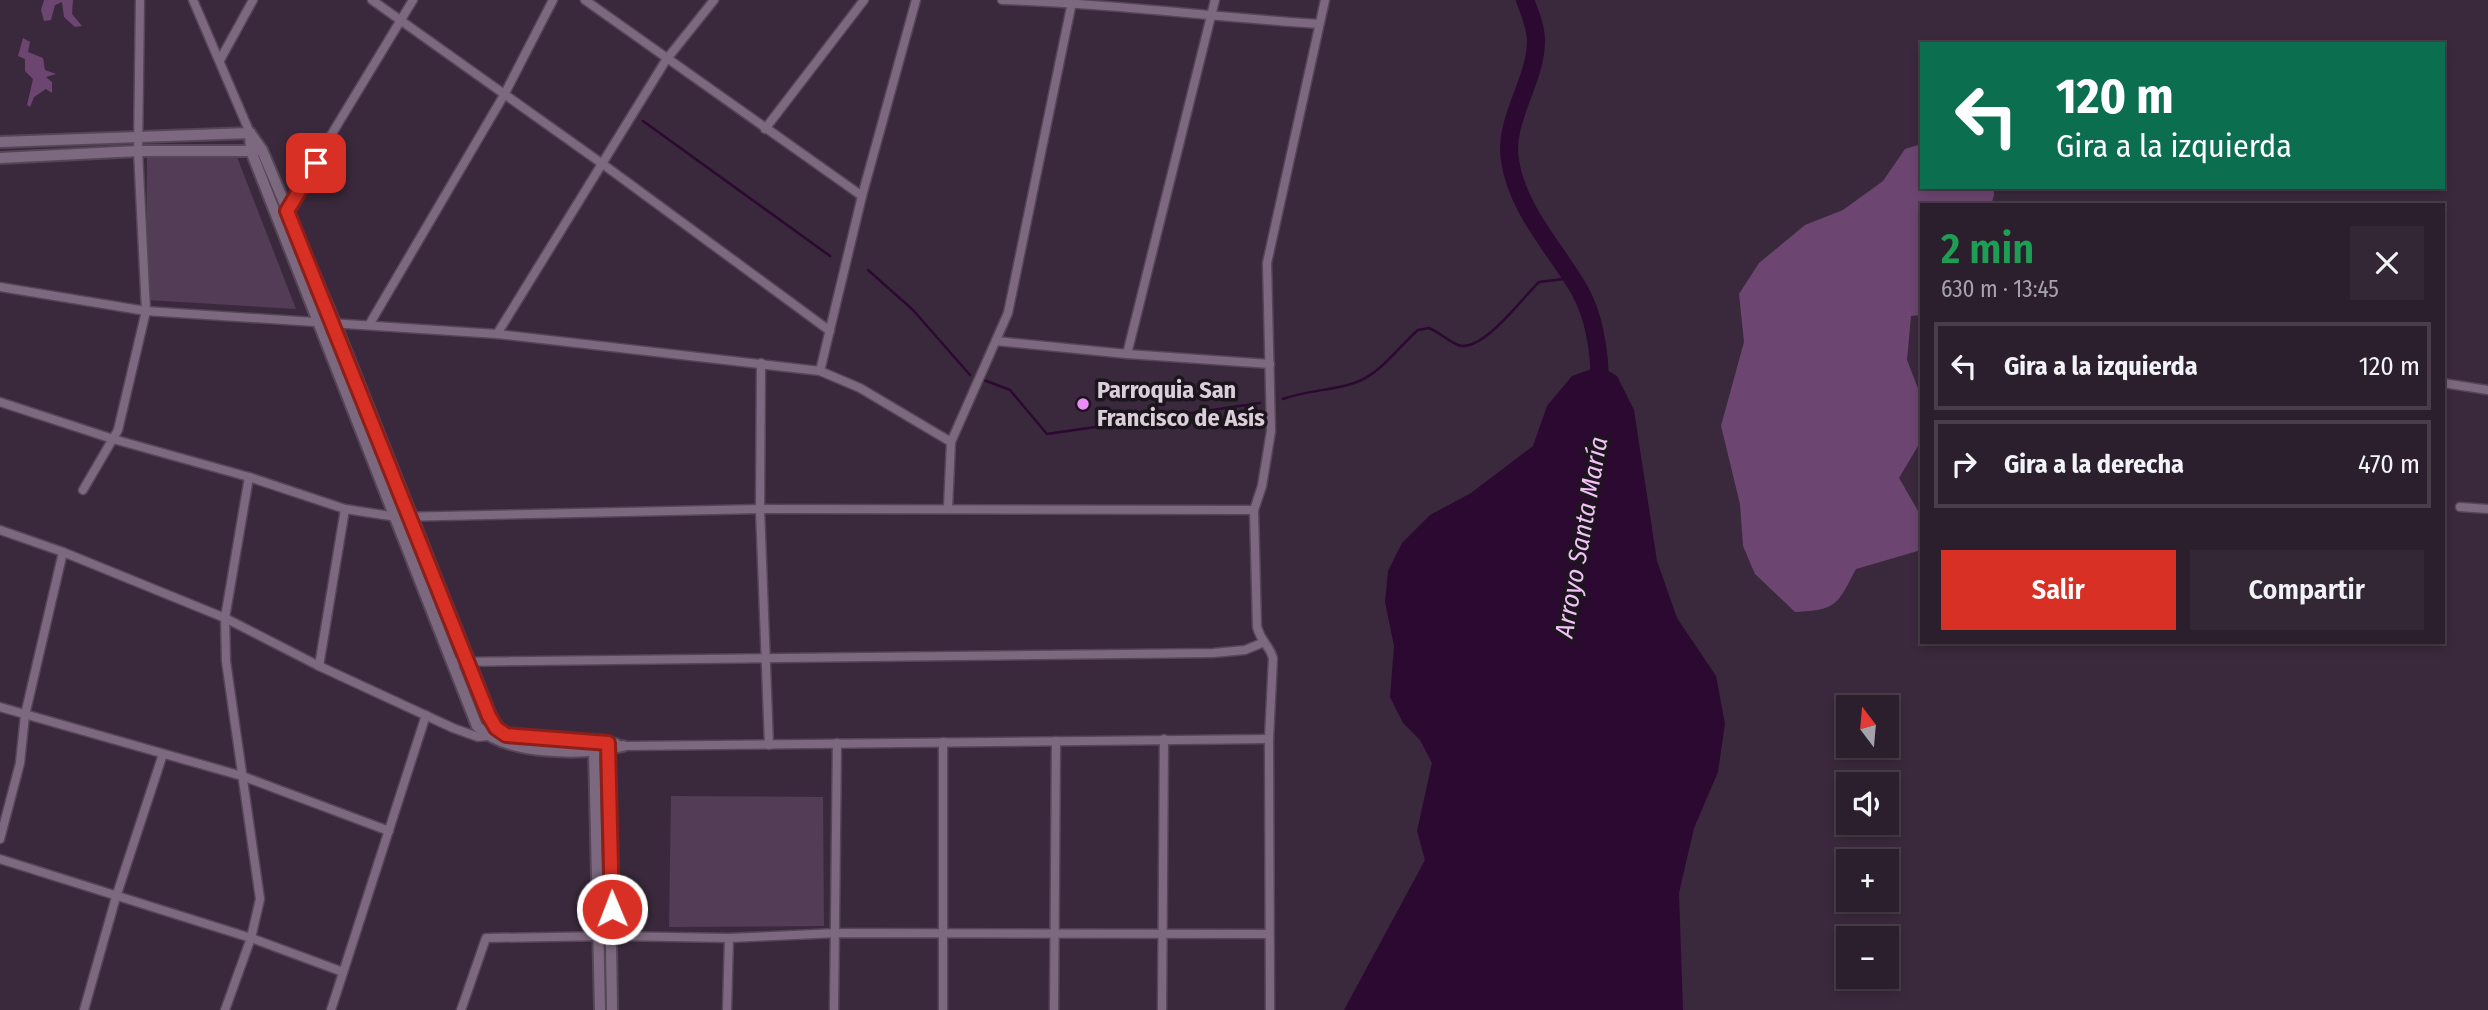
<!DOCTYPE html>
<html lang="es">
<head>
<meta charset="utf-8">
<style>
	:root { --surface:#2c1f2d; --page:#342735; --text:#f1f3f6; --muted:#a6a2aa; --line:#483d49; --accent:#d93025 }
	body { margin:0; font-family:"Fira Sans Condensed",sans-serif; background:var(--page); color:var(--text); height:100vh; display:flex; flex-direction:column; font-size:26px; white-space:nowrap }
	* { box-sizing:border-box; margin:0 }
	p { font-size:23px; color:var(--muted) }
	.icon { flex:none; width:38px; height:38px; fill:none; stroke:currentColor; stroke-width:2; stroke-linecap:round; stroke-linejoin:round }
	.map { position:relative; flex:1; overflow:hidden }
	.details { position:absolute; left:1920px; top:203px; width:525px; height:441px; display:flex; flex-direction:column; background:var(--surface); border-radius:0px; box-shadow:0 4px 10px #0003,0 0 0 2px var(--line) }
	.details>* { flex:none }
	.guide { position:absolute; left:1920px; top:42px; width:525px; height:147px; border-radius:0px; box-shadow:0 4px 10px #0003,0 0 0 2px var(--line); background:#0b6e4f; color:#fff; overflow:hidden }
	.needle { width:46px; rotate:344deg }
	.tools { position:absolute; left:1836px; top:695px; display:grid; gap:14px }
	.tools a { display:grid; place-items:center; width:63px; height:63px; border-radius:0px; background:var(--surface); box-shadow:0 4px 10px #0003,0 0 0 2px var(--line); font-size:35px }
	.pin { position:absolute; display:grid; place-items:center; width:60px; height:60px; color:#fff; margin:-30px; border-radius:14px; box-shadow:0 4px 10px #0006 }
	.me { position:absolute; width:77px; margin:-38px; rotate:359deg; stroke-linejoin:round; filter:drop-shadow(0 0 5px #0008) }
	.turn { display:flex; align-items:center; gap:24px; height:147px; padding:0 21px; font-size:32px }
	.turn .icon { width:91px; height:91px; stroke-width:2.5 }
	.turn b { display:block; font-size:49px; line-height:60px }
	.round { display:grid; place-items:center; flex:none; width:74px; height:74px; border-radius:0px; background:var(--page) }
	.summary { display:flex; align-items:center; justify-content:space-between; height:119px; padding:0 21px }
	h1 { font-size:42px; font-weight:600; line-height:52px; color:#1e9e55 }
	.primary-button { display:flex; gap:14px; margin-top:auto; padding:14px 21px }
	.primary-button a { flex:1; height:80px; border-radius:0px; background:var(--accent); color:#fff; font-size:28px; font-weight:600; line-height:80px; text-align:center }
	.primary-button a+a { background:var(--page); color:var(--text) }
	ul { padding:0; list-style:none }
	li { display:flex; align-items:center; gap:21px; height:88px; margin:0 14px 10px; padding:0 7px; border:4px solid var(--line); border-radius:0px }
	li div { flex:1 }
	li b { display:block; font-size:26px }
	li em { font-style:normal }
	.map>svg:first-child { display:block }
	.green { fill:#533c56 }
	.forest { fill:#6c4671 }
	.water { fill:#2c0931 }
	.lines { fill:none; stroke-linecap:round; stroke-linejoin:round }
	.stream { stroke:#2c0931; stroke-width:2.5 }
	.river { stroke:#2c0931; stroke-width:18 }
	.street-casing { stroke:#554657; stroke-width:11 }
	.secondary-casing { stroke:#554657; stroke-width:14 }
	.street { stroke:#7d697f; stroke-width:8 }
	.secondary { stroke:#7d697f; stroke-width:10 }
	.route-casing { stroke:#8d1f18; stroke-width:18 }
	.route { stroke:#d93025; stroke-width:12 }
	.poi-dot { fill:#ed8cf9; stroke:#1c151d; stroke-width:2.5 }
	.labels { text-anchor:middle; stroke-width:7; stroke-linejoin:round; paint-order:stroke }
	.poi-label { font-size:24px; font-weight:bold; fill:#dacedb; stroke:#1c151d; text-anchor:start }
	.water-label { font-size:26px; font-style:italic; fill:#f2c1f8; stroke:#1c151d }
</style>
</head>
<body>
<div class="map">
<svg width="2488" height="1010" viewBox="0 0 2488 1010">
	<rect width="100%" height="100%" fill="#3a293c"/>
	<g class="green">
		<polygon points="147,156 237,157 296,309 146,300"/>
		<polygon points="671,796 823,797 824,926 669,927"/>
	</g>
	<g class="forest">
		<polygon points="44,0 73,0 72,14 82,26 75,27 64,17 62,2 55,5 51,20 44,21 41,10"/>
		<polygon points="23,38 30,42 28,52 43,58 45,70 56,74 46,77 52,82 52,93 46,89 34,97 30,107 27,105 33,79 25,71 25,59 18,56"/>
		<path d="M1921 144 1922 187H1993L1994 195 1991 205H1922L1921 315 1911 316 1907 360 1921 396V441L1899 478 1921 516V550L1856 569C1837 605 1837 610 1795 612L1755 574 1743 546 1740 504 1721 426 1744 342 1739 294 1759 263 1805 225 1843 210 1883 181 1905 149Z"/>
	</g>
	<polygon class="water" points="1600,366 1617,376 1634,410 1657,561 1677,618 1716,676 1725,724 1718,772 1694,828 1679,893 1683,1010 1344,1010 1425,860 1417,831 1432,763 1420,740 1403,723 1390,697 1394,646 1385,602 1388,571 1402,543 1430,515 1471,493 1533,446 1547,406 1572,376"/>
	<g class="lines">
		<g class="stream">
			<polyline points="643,121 830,256"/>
			<polyline points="868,270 913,310 970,375"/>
			<polyline points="984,380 1010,390 1047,434 1260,403"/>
			<path d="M1283 399C1307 390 1331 391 1354 383 1380 375 1398 347 1418 330L1429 328C1439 332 1448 341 1458 345 1482 354 1523 297 1539 282L1571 278"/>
		</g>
		<path class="river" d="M1525 0C1530 13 1536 27 1536 41 1536 81 1503 121 1510 160 1517 210 1556 249 1580 291 1596 320 1600 356 1600 389"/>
		<defs>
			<g id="street">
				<polyline points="193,0 250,133"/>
				<polyline points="372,0 604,165 830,331"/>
				<polyline points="585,0 862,196"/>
				<path d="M1002 0C1108 3 1213 17 1319 24"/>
				<polyline points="220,60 253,0"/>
				<polyline points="765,129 864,0"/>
				<polyline points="279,221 413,0"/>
				<polyline points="0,287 146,311 497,334 820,371 860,388 951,442"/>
				<polyline points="369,325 504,95 553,0"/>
				<polyline points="497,334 666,60 714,0"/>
				<polyline points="996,341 1127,354 1270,364"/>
				<polyline points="1127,354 1215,0"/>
				<polyline points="761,363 760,509 769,745"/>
				<polyline points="820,371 862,196 916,0"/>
				<polyline points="2443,383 2488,390"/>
				<polyline points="0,402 113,439 249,477 345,509 397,517 760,509 1254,510"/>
				<polyline points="83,490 118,430 146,311 138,151 140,0"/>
				<polyline points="2460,507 2488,509"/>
				<polyline points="948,508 951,442 1008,313 1072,2"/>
				<polyline points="0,530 63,552 225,618 319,666 453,728 478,737 488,736"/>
				<polyline points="454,662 1213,653 1245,650 1262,643"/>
				<polyline points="319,666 345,509"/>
				<polyline points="0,707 242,776 389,831"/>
				<polyline points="623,746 1269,739"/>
				<polyline points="0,839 20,763 25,715 63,552"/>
				<polyline points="0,859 251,938 343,972"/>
				<polyline points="84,1010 116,897 163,754"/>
				<polyline points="225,1010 251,938 260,899 226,661 225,618 249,477"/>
				<polyline points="331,1010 426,715"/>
				<polyline points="461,1010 486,938 612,936 729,938 837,933 1269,934"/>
				<polyline points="727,1010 729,938"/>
				<polyline points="834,1010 837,743"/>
				<polyline points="943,1010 943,742"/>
				<polyline points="1054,1010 1056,741"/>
				<polyline points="1162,1010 1164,739"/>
				<path d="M1270 1010 1269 739 1273 658C1269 644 1262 644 1257 627L1254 510 1262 486 1271 431 1267 263 1325 0"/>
			</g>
			<g id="secondary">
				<path d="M250 133 251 151 477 726C507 756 584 755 623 746"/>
				<path d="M250 133 262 150 335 323 496 728C524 747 581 739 616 744"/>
				<polyline points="0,142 250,133"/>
				<polyline points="0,158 138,151 256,151"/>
				<polyline points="608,743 612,1010"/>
				<polyline points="594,747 600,1010"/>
			</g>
		</defs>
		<use href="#street" class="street-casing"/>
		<use href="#secondary" class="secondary-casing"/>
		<use href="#street" class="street"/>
		<use href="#secondary" class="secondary"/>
	</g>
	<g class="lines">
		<defs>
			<polyline id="route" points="316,163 287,211 489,716 496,728 506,735 608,743 612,909"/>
		</defs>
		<use href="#route" class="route-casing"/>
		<use href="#route" class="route"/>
	</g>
	<circle class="poi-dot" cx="1083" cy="404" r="7"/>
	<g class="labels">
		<g class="poi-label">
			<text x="1097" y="398">Parroquia San<tspan x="1097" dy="28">Francisco de Asís</tspan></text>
		</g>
		<g class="water-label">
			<text transform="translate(1581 537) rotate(-80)" y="9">Arroyo Santa María</text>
		</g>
	</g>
</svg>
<div class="tools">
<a><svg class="needle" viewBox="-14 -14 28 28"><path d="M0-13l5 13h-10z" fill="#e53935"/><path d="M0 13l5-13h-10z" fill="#a6a2aa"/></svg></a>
<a><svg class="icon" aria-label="sound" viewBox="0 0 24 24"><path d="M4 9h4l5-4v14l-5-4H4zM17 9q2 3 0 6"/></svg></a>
<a>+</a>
<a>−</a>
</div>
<div class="pin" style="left:316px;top:163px;background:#d93025"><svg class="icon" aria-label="arrive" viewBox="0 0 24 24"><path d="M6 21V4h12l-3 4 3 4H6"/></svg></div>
<svg class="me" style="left:612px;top:909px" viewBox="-20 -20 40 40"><circle r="17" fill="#d93025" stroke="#fff" stroke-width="3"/><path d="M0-11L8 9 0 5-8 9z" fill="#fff"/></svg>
<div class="guide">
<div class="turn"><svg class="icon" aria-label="left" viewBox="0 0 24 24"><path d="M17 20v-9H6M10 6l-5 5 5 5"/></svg><div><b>120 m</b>Gira a la izquierda</div></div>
</div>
<section class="details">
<div class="summary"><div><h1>2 min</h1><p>630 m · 13:45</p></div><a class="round"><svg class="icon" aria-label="close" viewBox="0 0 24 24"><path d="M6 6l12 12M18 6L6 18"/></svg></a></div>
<ul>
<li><svg class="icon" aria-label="left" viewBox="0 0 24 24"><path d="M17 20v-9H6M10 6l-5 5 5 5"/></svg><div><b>Gira a la izquierda</b></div><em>120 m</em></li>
<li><svg class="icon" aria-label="right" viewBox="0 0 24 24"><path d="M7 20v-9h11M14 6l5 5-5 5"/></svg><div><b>Gira a la derecha</b></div><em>470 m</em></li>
</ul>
<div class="primary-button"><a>Salir</a><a>Compartir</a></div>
</section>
</div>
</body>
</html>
